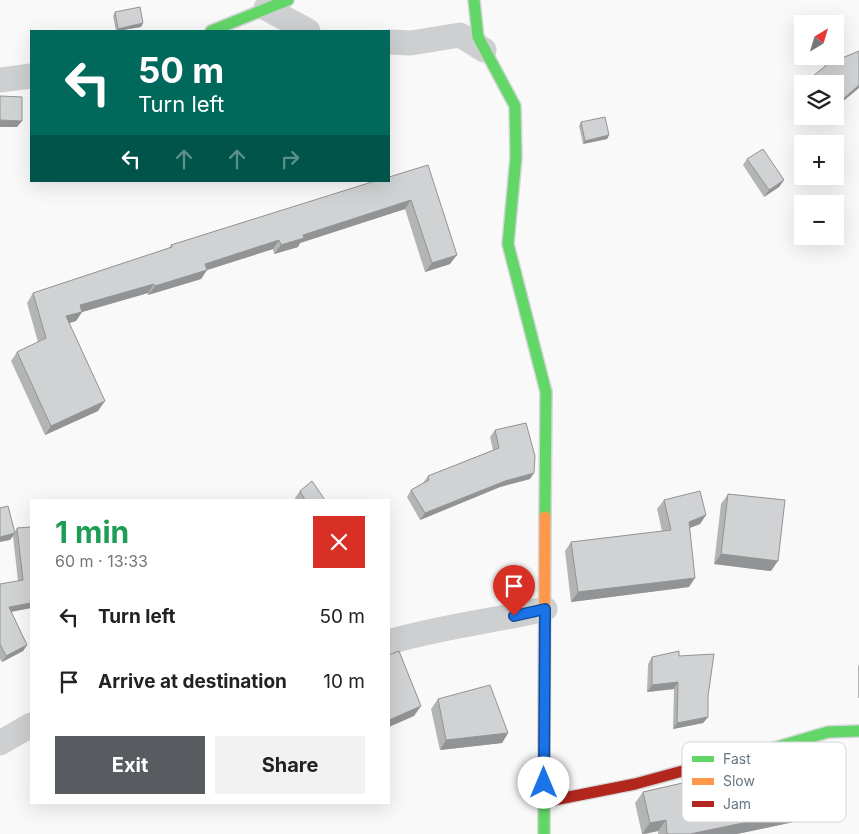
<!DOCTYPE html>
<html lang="en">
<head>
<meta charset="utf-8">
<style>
	:root { --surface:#fff; --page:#f2f2f2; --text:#222; --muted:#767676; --accent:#585c60 }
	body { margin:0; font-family:Inter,sans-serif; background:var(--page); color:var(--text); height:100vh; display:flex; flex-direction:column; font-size:19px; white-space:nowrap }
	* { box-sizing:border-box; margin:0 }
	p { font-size:16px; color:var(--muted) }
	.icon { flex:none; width:28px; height:28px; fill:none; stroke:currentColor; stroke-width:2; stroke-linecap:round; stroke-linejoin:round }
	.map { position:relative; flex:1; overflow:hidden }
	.side { position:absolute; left:30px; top:499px; width:360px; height:305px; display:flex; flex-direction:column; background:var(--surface); border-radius:0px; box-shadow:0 5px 20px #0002 }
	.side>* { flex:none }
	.top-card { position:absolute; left:30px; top:30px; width:360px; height:152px; border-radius:0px; box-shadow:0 5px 20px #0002; background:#00695c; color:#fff; overflow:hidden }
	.needle { width:32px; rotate:38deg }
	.controls { position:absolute; left:794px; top:15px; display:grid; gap:10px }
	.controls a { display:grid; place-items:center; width:50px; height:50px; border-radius:0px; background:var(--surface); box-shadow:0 5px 20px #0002; font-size:25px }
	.pin { position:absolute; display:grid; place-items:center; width:42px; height:42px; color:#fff; margin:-51px -21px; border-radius:50% 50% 50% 0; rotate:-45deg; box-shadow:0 0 5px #0007 }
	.pin .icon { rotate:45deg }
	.me { position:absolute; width:55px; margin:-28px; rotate:0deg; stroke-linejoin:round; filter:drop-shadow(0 0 4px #0008) }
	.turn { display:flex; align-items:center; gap:18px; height:105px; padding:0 25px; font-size:22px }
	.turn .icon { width:65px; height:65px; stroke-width:2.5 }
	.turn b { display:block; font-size:35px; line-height:42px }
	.lanes { display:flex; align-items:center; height:48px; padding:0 25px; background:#0003; justify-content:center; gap:25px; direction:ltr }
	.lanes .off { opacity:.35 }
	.round { display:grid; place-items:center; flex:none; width:52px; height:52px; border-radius:0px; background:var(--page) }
	.headline { display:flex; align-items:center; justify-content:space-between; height:85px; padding:0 25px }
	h1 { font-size:30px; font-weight:700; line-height:38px; color:#1e9e55 }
	.button { display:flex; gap:10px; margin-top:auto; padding:10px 25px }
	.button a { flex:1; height:58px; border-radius:0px; background:var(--accent); color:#fff; font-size:20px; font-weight:700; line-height:58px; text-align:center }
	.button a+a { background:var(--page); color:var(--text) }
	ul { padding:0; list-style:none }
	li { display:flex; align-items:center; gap:15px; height:65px; padding:0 25px }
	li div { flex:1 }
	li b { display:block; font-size:19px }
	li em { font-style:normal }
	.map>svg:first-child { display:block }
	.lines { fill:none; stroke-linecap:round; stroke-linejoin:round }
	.fast-casing { stroke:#d5d6d7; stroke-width:14 }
	.slow-casing { stroke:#d5d6d7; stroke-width:14 }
	.jam-casing { stroke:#d5d6d7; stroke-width:14 }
	.street { stroke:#cecfd0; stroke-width:25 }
	.fast { stroke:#63d668; stroke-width:11 }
	.slow { stroke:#ff974d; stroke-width:11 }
	.jam { stroke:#b3261e; stroke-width:11 }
	.wall { fill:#b3b5b5 }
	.shaded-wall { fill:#929394 }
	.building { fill:#d0d2d3; stroke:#929394 }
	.route-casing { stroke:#114b97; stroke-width:12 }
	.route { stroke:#1a73e8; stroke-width:9 }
	.key { fill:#fff; stroke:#d1d6da; stroke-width:1 }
	.key-label { font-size:14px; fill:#657683 }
</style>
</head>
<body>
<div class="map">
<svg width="859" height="834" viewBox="0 0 859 834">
	<rect width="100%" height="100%" fill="#f9f9f9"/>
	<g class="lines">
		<defs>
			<g id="fast">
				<polyline points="474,0 478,37 515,106 516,157 508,244 546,392 545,517"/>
				<polyline points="211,31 288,0"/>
				<polyline points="712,763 740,758 828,732 859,731"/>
				<polyline points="544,834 544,740"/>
			</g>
			<polyline id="slow" points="544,740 545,517"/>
			<polyline id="jam" points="544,802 635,784 712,763"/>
		</defs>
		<use href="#fast" class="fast-casing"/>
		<use href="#slow" class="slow-casing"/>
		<use href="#jam" class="jam-casing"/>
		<g class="street">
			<polyline points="266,8 308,31"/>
			<polyline points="389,42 411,43 460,35 484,50"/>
			<polyline points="0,80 31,76"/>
			<path d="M389 642C440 627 493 621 545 609"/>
			<polyline points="0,743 31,725"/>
		</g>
		<use href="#fast" class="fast"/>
		<use href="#slow" class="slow"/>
		<use href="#jam" class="jam"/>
	</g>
	<g class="wall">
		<polygon points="115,12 143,23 141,27 116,31 113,16"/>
		<polygon points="581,122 609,135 607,139 583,144 579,126"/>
		<polygon points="747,159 784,180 779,187 764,197 743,165"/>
		<polygon points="428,165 450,264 425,272 405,209 300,243 298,247 274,254 273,249 207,270 201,279 148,295 148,293 82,312 76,321 69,323 98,411 45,435 11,361 17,352 38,342 27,303 33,293 169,248 171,245"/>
		<polygon points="495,430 530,479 500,487 420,520 407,497 411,490 423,483 428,476 493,450 490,437"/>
		<polygon points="300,491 325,500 296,500 295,498"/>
		<polygon points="728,494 771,571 714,564 721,504"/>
		<polygon points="664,500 706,515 700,524 689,528 689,587 571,602 565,551 571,542 662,531 657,509"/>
		<polygon points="17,528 31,608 11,612 27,645 23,651 2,662 0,659 0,584 18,581 13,536 10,540"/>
		<polygon points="679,656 708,696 708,717 703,723 673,729 674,689 647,692 648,664 652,657"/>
		<polygon points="859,665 859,698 858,698 858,666"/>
		<polygon points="438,699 508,733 502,743 440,750 431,709"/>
		<polygon points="695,774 844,802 836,813 737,834 658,834 658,831 646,834 642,834 635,803 643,792 690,781"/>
	</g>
	<g class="shaded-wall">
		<polygon points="143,23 141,27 117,31 118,29"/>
		<polygon points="859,85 859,88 835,108 835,106"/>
		<polygon points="0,120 22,121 17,127 0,127"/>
		<polygon points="609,135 607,139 583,144 585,141"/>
		<polygon points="784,180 779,187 764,197 769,190"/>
		<polygon points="411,200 405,209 300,243 298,247 274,254 281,245 303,235"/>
		<polygon points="279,240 273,249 207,270 201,279 148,295 155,286 205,264"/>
		<polygon points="457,255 450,264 425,272 432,263"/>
		<polygon points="154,284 148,293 82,312 76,321 59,326 66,316 80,305"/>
		<polygon points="105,401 98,411 45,435 51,426"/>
		<polygon points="534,473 530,479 500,487 420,520 425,513 505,481"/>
		<polygon points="706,515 700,524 682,531 689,522"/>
		<polygon points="15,533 10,540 0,542 0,537"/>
		<polygon points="721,554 778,561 771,571 714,564"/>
		<polygon points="695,578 689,587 571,602 578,592"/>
		<polygon points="31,603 31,608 4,613 9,607"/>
		<polygon points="27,645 23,651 2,662 6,656"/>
		<polygon points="678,682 674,689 647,692 652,685"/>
		<polygon points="421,706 414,716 389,727 389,720"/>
		<polygon points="708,717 703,723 673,729 677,723"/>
		<polygon points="508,733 502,743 440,750 446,740"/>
		<polygon points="844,802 836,813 737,834 690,834"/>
		<polygon points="666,820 658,831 642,834 650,823"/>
	</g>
	<g class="building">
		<polygon points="140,7 143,23 118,29 115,12"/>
		<polygon points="859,51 859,85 835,106 835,84 809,84 807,81 835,58 837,60"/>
		<polygon points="0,96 22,97 22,121 0,120"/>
		<polygon points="605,117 609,135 585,141 581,122"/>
		<polygon points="763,149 784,180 769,190 747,159"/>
		<polygon points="428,165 457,255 432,263 411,200 303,235 304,238 281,245 279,240 205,264 207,270 155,286 154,284 80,305 82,312 66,316 105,401 51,426 17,352 46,338 33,293 172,247 171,245 375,181 389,181 389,177"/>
		<polygon points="526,423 535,456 534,473 505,481 425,513 411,490 429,480 428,476 499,448 495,430"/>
		<polygon points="312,481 325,500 305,500 300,491"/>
		<polygon points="700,491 706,515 689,522 695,578 578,592 571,542 671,530 664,500"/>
		<polygon points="728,494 785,500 778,561 721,554"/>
		<polygon points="8,506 15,533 0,537 0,508"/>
		<polygon points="31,527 31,603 9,607 27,645 6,656 0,644 0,584 23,580 17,528"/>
		<polygon points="399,651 421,706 389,720 389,655"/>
		<polygon points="679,651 679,656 714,654 708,696 708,717 677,723 678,682 652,685 652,657"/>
		<polygon points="490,685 508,733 446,740 438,699"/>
		<polygon points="831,743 844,802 690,834 667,834 666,820 650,823 643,792 696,780 695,774 715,769"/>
	</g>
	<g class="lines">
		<defs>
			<polyline id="route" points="514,616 545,609 544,783"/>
		</defs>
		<use href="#route" class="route-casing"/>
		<use href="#route" class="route"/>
	</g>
	<rect x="682" y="742" width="164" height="80" rx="8" class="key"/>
	<rect x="692" y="756" width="22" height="6" fill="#63d668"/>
	<rect x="692" y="778" width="22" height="7" fill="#ff974d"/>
	<rect x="692" y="801" width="22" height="6" fill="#b3261e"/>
	<g class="key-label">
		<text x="723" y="764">Fast</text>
		<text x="723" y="786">Slow</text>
		<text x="723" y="809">Jam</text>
	</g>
</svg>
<div class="controls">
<a><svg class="needle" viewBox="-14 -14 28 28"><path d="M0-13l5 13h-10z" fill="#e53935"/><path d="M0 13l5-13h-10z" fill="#767676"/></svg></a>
<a><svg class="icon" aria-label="layers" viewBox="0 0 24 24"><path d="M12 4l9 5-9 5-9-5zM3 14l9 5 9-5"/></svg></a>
<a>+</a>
<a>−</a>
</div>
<div class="pin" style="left:514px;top:616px;background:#d93025"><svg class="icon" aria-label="arrive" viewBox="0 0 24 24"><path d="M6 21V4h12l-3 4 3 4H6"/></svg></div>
<svg class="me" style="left:544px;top:783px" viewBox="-20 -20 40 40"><circle r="19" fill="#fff"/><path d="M0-13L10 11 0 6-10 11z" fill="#1a73e8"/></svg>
<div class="top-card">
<div class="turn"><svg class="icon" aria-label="left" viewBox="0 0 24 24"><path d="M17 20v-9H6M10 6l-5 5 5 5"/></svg><div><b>50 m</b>Turn left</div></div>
<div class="lanes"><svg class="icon" aria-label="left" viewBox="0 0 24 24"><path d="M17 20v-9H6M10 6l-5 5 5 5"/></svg><svg class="icon off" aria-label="ahead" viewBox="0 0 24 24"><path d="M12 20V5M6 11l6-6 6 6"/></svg><svg class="icon off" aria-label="ahead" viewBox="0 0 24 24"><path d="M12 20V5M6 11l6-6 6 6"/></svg><svg class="icon off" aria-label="right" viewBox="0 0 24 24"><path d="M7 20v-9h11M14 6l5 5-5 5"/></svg></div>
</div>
<section class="side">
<div class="headline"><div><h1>1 min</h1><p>60 m · 13:33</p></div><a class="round" style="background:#d93025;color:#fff"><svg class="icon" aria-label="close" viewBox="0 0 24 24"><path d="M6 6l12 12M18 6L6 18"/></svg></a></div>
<ul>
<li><svg class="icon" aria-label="left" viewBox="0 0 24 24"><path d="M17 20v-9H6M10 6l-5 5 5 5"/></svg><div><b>Turn left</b></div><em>50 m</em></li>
<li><svg class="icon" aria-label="arrive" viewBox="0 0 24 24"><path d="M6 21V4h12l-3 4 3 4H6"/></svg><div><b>Arrive at destination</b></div><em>10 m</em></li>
</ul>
<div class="button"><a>Exit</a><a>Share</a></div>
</section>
</div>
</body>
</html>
